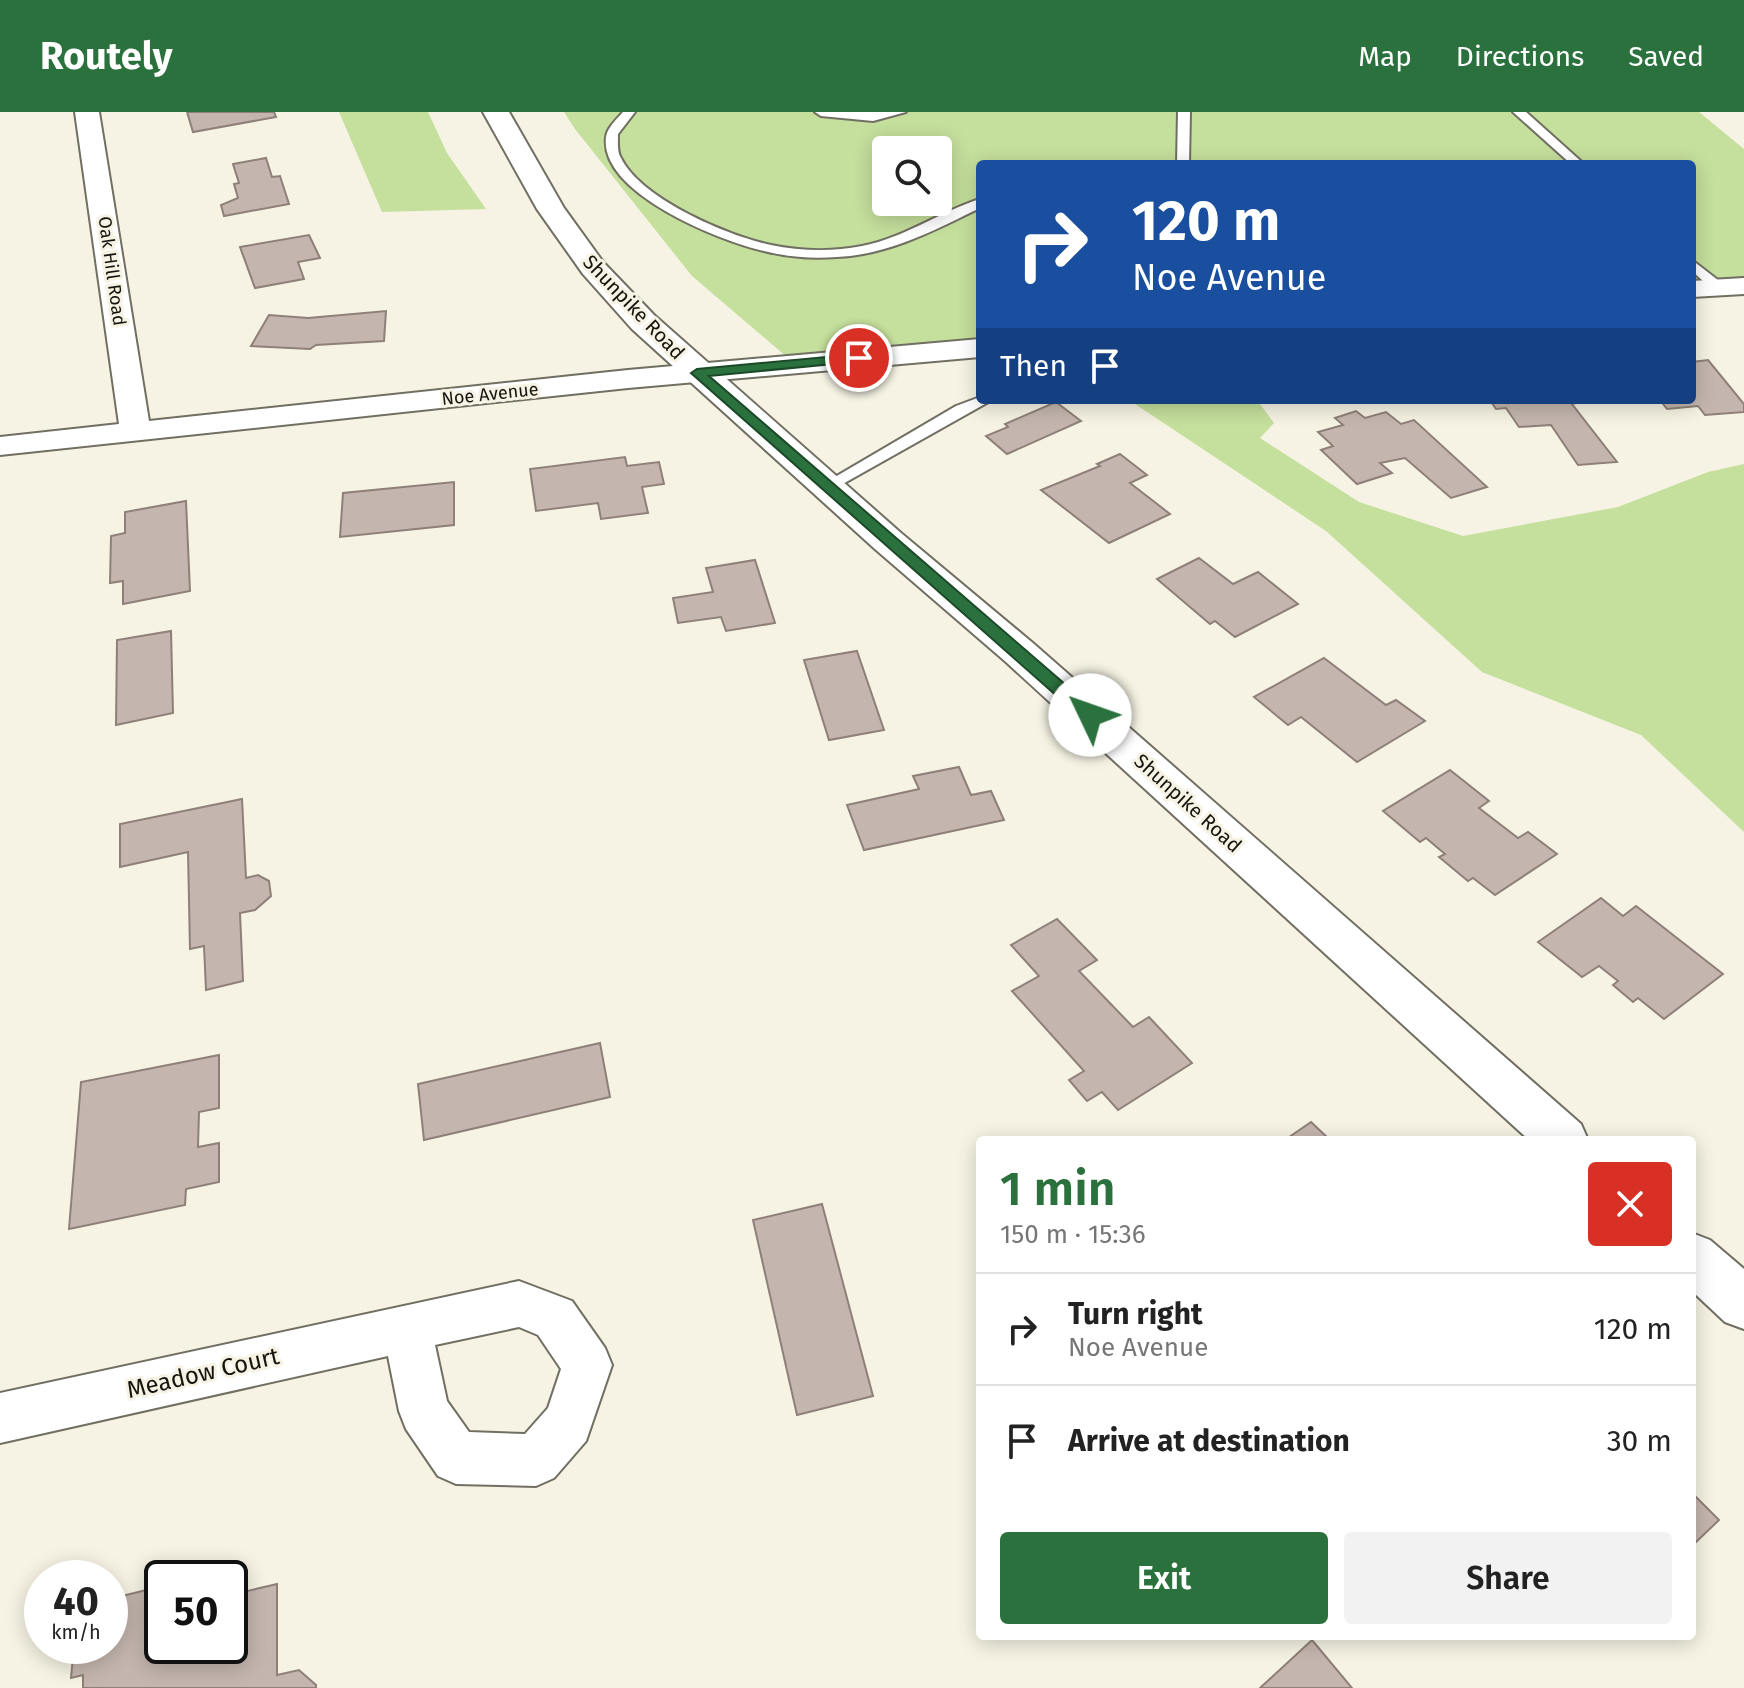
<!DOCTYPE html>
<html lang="en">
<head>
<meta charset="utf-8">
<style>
	:root { --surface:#fff; --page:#f2f2f2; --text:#222; --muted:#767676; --line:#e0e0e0; --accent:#2b713d }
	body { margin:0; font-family:"Fira Sans",sans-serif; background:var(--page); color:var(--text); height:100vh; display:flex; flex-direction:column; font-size:30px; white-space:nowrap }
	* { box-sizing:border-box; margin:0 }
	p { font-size:26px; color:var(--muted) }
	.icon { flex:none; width:44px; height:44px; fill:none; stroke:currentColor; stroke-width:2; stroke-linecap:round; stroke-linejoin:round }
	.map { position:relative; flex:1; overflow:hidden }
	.side { position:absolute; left:976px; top:1024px; width:720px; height:504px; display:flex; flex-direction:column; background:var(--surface); border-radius:8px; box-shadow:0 4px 20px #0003 }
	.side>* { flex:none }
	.top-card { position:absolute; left:976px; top:48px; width:720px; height:244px; border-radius:8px; box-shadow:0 4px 20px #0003; background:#1a4fa0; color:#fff; overflow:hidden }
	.fabs { position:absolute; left:872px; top:24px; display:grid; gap:16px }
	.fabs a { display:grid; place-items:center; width:80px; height:80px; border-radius:8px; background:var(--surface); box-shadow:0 4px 20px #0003; font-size:40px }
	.speed { position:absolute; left:24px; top:1448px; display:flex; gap:16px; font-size:40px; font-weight:700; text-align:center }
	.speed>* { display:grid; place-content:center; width:104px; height:104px; border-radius:50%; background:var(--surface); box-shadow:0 4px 20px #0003; line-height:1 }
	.speed small { font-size:20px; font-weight:400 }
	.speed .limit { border:4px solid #111; border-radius:12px; background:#fff; color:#111 }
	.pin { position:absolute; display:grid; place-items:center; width:68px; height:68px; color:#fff; margin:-34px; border:4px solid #fff; border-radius:50%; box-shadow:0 2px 8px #0007 }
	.me { position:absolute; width:88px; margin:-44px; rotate:312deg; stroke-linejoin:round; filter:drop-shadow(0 0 6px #0008) }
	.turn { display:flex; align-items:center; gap:28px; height:168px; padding:0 24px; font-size:36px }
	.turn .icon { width:104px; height:104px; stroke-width:2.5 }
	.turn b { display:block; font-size:56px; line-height:68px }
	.then { display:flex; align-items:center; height:76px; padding:0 24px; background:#0003; gap:16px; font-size:30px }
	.round { display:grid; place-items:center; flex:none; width:84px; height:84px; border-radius:8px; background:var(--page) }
	.headline { display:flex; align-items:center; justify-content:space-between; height:136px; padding:0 24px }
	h1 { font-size:48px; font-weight:600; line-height:60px; color:var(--accent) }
	.action { display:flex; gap:16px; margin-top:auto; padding:16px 24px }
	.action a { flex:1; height:92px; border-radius:8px; background:var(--accent); color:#fff; font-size:32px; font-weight:600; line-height:92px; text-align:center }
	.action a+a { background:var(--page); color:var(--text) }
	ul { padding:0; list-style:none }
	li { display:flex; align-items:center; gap:24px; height:112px; padding:0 24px; border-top:2px solid var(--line) }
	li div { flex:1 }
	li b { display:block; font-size:30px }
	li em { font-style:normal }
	header { display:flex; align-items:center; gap:48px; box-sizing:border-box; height:112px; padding:0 40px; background:var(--accent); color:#fff }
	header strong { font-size:38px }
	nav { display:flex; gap:44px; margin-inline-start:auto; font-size:28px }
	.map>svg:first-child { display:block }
	.green { fill:#c5df9c; fill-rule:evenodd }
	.building { fill:#c4b6ae; stroke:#8e8079; stroke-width:2 }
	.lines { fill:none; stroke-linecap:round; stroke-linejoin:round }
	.lane-casing { stroke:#716f62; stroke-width:4 }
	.street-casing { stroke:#716f62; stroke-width:4 }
	.secondary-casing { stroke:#716f62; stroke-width:4 }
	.lane { fill:#fff; fill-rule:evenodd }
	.street { fill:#fff; fill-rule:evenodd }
	.secondary { fill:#fff; fill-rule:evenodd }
	.route { fill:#2b713d; stroke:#1c4928; stroke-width:2 }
	.labels { text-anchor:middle; stroke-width:6; stroke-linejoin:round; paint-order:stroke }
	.far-street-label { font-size:18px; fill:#15140f; stroke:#f6f3e4 }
	.street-label { font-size:20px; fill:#15140f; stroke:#f6f3e4 }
	.near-street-label { font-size:24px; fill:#15140f; stroke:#f6f3e4 }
</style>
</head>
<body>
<header>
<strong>Routely</strong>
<nav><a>Map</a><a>Directions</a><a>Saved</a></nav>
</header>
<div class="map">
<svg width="1744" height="1576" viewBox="0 0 1744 1576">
	<rect width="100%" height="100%" fill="#f6f3e4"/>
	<g class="green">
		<polygon points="339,0 428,0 447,41 486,97 382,100"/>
		<path d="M564 0H1699L1744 37V173L1692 176V52H980V234L794 251 692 164 575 17ZM886 38H938V90H886Z"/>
		<polygon points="1129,288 1257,288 1274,311 1260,326 1359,390 1463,424 1618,395 1708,360 1744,352 1744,720 1641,623 1482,560 1326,419"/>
	</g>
	<g class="building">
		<polygon points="187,0 274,0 276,5 193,20"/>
		<polygon points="266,46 272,65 280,64 289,92 224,104 221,93 238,86 234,72 239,71 233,52"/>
		<polygon points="309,123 320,146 298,150 304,167 255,176 240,135"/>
		<polygon points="386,199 384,229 316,233 310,237 251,234 269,203 308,206"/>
		<polygon points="1708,248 1744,292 1744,300 1705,303 1698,294 1667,297 1660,288 1692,288 1692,250"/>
		<polygon points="1490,288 1573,288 1576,291 1572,292 1617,350 1578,353 1551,313 1519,315 1506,296 1496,297"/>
		<polygon points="1056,290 1081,309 1007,342 986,324 1008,315 1005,312"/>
		<polygon points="1356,299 1365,306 1386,300 1401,312 1414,308 1487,375 1451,386 1405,346 1380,351 1392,361 1357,372 1321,338 1333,334 1318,320 1343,313 1335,306"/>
		<polygon points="1120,342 1147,363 1130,371 1170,402 1109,431 1041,378 1100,354 1097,352"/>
		<polygon points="625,345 627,354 659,350 664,372 642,375 648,401 601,407 598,391 536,399 530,357"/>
		<polygon points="454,370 454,413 340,425 343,381"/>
		<polygon points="186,389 190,479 123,492 123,469 110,471 111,424 125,421 125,400"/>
		<polygon points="1199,446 1233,472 1258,460 1298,492 1235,525 1215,509 1210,512 1157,467"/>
		<polygon points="755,448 775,511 726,519 721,505 678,511 673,486 713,480 706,456"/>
		<polygon points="171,519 173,601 116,613 117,528"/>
		<polygon points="857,539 884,618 829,628 804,548"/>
		<polygon points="1324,546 1386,593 1396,588 1425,609 1357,650 1301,605 1288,613 1254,585"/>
		<polygon points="959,655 971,683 991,679 1004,708 864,738 847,693 919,677 913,664"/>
		<polygon points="1450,658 1489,689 1479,696 1518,726 1528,720 1557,742 1495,783 1473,766 1468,769 1439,745 1445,742 1426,726 1420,730 1383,699"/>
		<polygon points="242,687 246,766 258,763 269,769 271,784 255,798 240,801 243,869 206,878 204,834 190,837 188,740 120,755 120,712"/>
		<polygon points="1601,786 1623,804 1636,794 1723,862 1664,907 1638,886 1633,890 1613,873 1618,869 1599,854 1582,865 1538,830"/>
		<polygon points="1057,807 1097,848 1079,859 1133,915 1149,905 1192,951 1118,998 1102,980 1087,989 1069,968 1084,959 1012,879 1039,864 1011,833"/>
		<polygon points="600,931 610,985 424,1028 418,972"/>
		<polygon points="219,943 219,996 199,1000 198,1035 219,1031 219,1070 186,1077 185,1093 69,1117 81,970"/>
		<polygon points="1311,1010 1330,1028 1285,1028"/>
		<polygon points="822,1092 873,1284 797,1303 753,1108"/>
		<polygon points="1692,1381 1719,1408 1692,1434"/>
		<polygon points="277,1472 277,1563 299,1558 316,1573 316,1576 83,1576 83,1563 71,1566 74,1534 110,1534 110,1487 162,1474 162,1534 230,1534 230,1483"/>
		<polygon points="1312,1528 1352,1576 1260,1576"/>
	</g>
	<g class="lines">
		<defs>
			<g id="lane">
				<path d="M623 0H635L618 22C618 30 617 40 621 46 641 87 728 124 771 133 800 139 832 140 862 134 904 126 939 100 980 87V96C935 118 888 143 837 145 813 147 788 145 764 139 720 129 599 81 606 25 607 16 617 7 623 0Z"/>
				<polygon points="815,0 906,0 873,9 821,4"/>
				<polygon points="1178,0 1190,0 1189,52 1177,52"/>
				<polygon points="1513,0 1526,0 1584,52 1571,52"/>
				<polygon points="1692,148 1723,172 1723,178 1713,178 1692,159"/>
				<polygon points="980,285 980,288 992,288 832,378 820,378 818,375 956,294"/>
			</g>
			<g id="street">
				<polygon points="75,0 99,0 149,309 628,258 980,227 980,245 628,276 0,343 0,325 119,312"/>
				<polygon points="1744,166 1744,182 1692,185 1692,169"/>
				<path d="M519 1169 572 1189 605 1236 612 1253 586 1329 554 1366 536 1374 456 1372 438 1364 406 1317 399 1299 388 1244 0 1331V1281ZM519 1215 538 1223 561 1257 548 1296 525 1322 469 1320 447 1289 435 1233Z"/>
			</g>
			<g id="secondary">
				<polygon points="483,0 509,0 564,96 603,150 654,203 901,421 1034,532 1581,1012 1588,1028 1529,1028 1006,550 875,437 632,217 583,162 537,97"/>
				<polygon points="1692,1121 1710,1128 1744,1157 1744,1217 1725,1210 1692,1179"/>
			</g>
		</defs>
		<use href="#lane" class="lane-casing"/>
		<use href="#street" class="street-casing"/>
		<use href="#secondary" class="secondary-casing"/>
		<use href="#lane" class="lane"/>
		<use href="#street" class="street"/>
		<use href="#secondary" class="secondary"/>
	</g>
	<polygon class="route" points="859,242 866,246 864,249 709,264 1096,599 1098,603 1096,608 1084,608 691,261 697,257"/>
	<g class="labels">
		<g class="far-street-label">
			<text transform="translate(112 159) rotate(82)" y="6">Oak Hill Road</text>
			<text transform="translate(490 282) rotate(-6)" y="6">Noe Avenue</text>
		</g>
		<g class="street-label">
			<text transform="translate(634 195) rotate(46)" y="7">Shunpike Road</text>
			<text transform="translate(1188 691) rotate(42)" y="7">Shunpike Road</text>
		</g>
		<g class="near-street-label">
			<text transform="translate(203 1261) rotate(-13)" y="8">Meadow Court</text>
		</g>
	</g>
</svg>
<div class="fabs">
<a><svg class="icon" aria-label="search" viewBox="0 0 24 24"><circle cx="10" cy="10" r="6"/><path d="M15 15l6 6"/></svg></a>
</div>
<div class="speed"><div>40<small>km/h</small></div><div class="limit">50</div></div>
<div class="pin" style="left:859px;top:246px;background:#d93025"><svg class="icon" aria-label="arrive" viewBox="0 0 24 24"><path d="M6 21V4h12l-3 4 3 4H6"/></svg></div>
<svg class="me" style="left:1090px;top:603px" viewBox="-20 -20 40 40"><circle r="19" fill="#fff"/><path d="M0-13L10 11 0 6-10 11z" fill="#2b713d"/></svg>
<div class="top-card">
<div class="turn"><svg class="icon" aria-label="right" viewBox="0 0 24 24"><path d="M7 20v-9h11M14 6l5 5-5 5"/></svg><div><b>120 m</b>Noe Avenue</div></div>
<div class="then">Then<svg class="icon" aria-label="arrive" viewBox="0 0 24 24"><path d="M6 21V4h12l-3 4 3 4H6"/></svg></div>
</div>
<section class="side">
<div class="headline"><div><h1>1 min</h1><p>150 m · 15:36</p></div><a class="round" style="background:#d93025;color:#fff"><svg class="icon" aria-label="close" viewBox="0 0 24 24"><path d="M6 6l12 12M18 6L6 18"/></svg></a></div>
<ul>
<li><svg class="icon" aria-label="right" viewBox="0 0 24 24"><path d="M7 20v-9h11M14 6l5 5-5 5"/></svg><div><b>Turn right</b><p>Noe Avenue</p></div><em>120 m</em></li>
<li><svg class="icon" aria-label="arrive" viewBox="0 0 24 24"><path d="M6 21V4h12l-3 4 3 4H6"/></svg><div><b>Arrive at destination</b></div><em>30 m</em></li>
</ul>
<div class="action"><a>Exit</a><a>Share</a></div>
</section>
</div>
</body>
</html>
